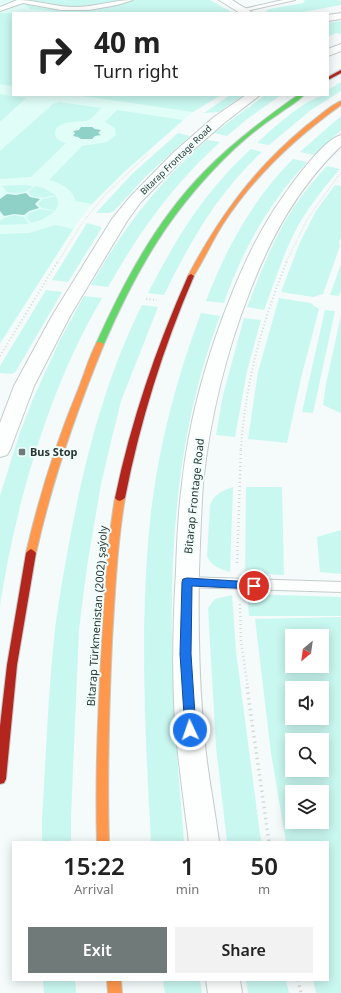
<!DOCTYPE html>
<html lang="en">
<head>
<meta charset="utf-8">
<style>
	:root { --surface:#fff; --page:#f2f2f2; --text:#222; --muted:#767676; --accent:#707b79 }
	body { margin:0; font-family:"Noto Sans",sans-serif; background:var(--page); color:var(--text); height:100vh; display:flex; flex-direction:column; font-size:15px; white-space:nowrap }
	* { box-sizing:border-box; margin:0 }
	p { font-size:13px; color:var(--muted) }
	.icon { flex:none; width:22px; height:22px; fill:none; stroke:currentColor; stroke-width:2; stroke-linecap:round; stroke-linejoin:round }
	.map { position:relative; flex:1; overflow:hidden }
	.details { position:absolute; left:12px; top:841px; width:317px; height:140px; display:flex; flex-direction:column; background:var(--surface); border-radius:0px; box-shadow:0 2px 10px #0003 }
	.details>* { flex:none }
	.banner { position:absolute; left:12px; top:12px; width:317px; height:84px; border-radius:0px; box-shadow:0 2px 10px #0003; background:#fff; color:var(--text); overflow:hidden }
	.needle { width:26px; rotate:209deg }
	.fabs { position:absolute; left:285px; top:629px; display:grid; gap:8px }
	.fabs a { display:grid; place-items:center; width:44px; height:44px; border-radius:0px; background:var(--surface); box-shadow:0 2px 10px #0003; font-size:20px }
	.pin { position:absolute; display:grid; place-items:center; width:34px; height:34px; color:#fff; margin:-17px; border:2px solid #fff; border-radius:50%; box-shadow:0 1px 4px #0007 }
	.me { position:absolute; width:44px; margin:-22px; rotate:357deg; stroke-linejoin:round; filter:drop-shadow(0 0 3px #0008) }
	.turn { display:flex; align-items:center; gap:14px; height:84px; padding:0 16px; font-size:18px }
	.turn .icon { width:52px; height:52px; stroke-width:2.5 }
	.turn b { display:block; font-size:28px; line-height:34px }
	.eta { display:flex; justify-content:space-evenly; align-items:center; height:68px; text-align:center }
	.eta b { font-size:24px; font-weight:600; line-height:28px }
	.primary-button { display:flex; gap:8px; margin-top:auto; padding:8px 16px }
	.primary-button a { flex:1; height:46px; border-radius:0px; background:var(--accent); color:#fff; font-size:16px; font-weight:600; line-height:46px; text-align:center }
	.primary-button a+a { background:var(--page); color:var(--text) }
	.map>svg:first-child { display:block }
	.built { fill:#e1fdf8 }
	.green { fill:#c9f8f1; fill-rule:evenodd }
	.water { fill:#8fd0c7 }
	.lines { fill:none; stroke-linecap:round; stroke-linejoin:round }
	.lane-casing { stroke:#c4cdcc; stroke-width:2 }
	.street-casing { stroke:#c4cdcc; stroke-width:2 }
	.fast-casing { stroke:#c4cdcc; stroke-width:2 }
	.slow-casing { stroke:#c4cdcc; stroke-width:2 }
	.jam-casing { stroke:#c4cdcc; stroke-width:2 }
	.path-far3 { stroke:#d7d9d8; stroke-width:1.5; stroke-dasharray:0.5 1.5; stroke-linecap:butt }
	.path-far2 { stroke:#d7d9d8; stroke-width:2; stroke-dasharray:1 2.5; stroke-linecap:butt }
	.path-far1 { stroke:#d7d9d8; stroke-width:2.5; stroke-dasharray:1 3; stroke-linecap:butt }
	.path { stroke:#d7d9d8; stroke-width:3.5; stroke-dasharray:1.5 4; stroke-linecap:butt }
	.lane { fill:#fdfefe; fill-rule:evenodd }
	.street { fill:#fdfefe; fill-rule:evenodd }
	.fast { fill:#63d668; fill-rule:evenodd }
	.slow { fill:#ff974d; fill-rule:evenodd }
	.jam { fill:#b3261e; fill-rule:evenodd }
	.route { fill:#1a73e8; stroke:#114b97 }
	.poi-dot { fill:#707b79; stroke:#f1fefc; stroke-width:1.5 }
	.labels { text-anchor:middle; stroke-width:4; stroke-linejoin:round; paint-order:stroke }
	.far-street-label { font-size:9px; fill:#293634; stroke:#f1fefc }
	.poi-label { font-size:11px; font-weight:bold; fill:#293634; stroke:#f1fefc; text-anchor:start }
	.street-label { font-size:11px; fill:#293634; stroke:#f1fefc }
</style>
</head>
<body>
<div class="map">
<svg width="341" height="993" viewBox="0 0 341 993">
	<rect width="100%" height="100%" fill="#f4fbfa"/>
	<polygon class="built" points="0,0 210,0 233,13 13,13 13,95 221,95 195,110 123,173 91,205 78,222 0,344"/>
	<g class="green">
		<path d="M27 0H121C91 8 57 8 27 0Z"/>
		<path d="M136 0H210L233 13H64L30 9 24 4C60 12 102 12 136 0Z"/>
		<polygon points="305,0 338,0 341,1 341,5 297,13 264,13 269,9 303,3"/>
		<polygon points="0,13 13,13 13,86 0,84"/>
		<polygon points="341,21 341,34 336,33 328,37 328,23"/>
		<path d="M341 82V91L311 110 269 145 257 143C272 129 309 95 328 95V90Z"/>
		<polygon points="0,94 26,98 0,122"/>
		<polygon points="76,95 221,95 193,112"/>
		<polygon points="230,95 244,95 219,112 204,113"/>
		<polygon points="265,95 281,95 246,120 227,136 214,133"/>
		<path d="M59 102 101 108C98 111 93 118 89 120 82 123 56 119 55 133 54 139 61 141 66 143L31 177 0 179V151L53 104Z"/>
		<path d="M117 110 183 120 123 173 92 204 76 201C72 189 61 183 49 180L82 146 107 142 116 135 115 128 105 122Z"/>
		<polygon points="341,116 341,130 314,155 300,152"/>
		<polygon points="178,133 190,136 145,177 114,211 109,213 96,213 131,175"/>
		<path d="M207 140 220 142C172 186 140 231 108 287L91 285C123 229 158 182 207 140Z"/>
		<path d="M251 149 262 152C217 194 191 240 164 295L148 293C177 237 204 192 251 149Z"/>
		<path d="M293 159 307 162C269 203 242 250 224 303L206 301C226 248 253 199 293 159Z"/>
		<path d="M327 166 340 169C325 186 311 204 299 224 284 251 275 281 264 310L247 307C261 273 273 238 294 207 304 192 315 179 327 166Z"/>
		<path d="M23 185 33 186C25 194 18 194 7 192L2 186Z"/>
		<polygon points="335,185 341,186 341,238 339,241 340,246 323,294 313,297 281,292 300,242 316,211"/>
		<polygon points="35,186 43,188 56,195 42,198 32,196 28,192"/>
		<path d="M56 196C59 202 59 205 55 211L42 208 38 204 43 199Z"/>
		<polygon points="41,209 55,212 41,220 31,223 26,217 31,212"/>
		<polygon points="14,215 24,217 29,224 0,225 0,221 4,218"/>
		<polygon points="87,223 101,227 101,229 68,282 52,280"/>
		<polygon points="55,225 73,229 0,343 0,234 29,233"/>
		<polygon points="341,264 341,291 339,296 330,295"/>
		<polygon points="46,290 62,292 16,371 12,374 0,373 0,366"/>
		<path d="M84 296 102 298C49 388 16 503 0 605V496L19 435 33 399 60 340Z"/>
		<polygon points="279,298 311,303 314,306 319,309 301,378 287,443 248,439 258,372"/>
		<path d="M142 305 158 307 121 401 113 433 101 484 87 567 79 629 71 818V842H42V819C46 756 48 692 55 629 59 597 65 565 71 533 86 455 106 377 142 305Z"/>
		<polygon points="325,310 335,311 313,413 302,412"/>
		<path d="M201 313 220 316C156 484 169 666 184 842H151C145 732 139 622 151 512 159 444 177 377 201 313Z"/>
		<polygon points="341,315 341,413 323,405 326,384"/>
		<polygon points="244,318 261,320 247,371 235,437 216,435 223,395"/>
		<path d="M233 487 230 572C220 569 211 566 207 556L210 505C214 494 222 491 233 487Z"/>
		<polygon points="246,487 282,487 284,575 245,573"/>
		<polygon points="341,530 341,574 320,572 317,537"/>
		<polygon points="247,594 341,597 341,616 249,616"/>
		<polygon points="232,595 236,651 261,842 227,842 216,747 208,608 215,599"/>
		<path d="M341 617V993H316L313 980H328V842H286L271 753 255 619ZM292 636H322V666H292ZM292 688H322V718H292ZM292 740H322V770H292ZM292 792H322V822H292Z"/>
		<polygon points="43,980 75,980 76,993 44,993"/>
		<polygon points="163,980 200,980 202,993 165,993"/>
		<polygon points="246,980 286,980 289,993 248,993"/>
	</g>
	<g class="water">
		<polygon points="81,127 92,127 95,129 101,130 98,133 101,135 95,136 92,139 81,139 78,137 73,136 75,133 73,131 79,130"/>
		<polygon points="26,193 30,197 40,199 35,204 39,208 29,211 24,215 14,214 4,216 0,211 0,199 7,194 16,195"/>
	</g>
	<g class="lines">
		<defs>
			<g id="lane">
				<path d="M17 0C36 0 55 7 75 7 95 7 114 0 133 0L117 5 89 10H61L23 3 0 11V7Z"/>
				<polygon points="283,0 295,0 242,12 239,10"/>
				<polygon points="187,577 341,582 341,592 187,587 182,586 180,582 182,578"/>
			</g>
			<g id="street">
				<polygon points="219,0 232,0 253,13 240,13"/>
				<polygon points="341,13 341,19 328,21 328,15"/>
				<polygon points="341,44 341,51 328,56 328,49"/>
				<polygon points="246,95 260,95 224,123 183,159 140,203 127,221 70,316 34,386 10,450 7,455 0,457 0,423 14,386 52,316 112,219 130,197 173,153 214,117"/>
				<path d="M341 135V146C298 187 271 237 250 291 226 352 210 418 203 483 201 513 200 542 199 571 198 629 199 687 205 744 208 777 215 809 219 842H189C184 802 178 762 175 722 172 672 173 621 176 571 177 542 178 513 182 484 189 418 208 352 233 291 246 259 262 226 282 198 293 182 324 139 341 135Z"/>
				<polygon points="206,980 240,980 242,993 208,993"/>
			</g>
			<path id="fast" d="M298 95H304C296 103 286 108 277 115 262 125 247 137 234 149 172 208 138 266 104 344L100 346H97L96 344C124 282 156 221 204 172 232 143 264 119 298 95Z"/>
			<g id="slow">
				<path d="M341 101V105C295 138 254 176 223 224 212 241 204 260 193 277H189L188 276C219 217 254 169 306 126 317 118 329 106 341 101Z"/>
				<path d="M97 342H100L104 344C76 412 52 481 36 553L34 555H28L26 553C39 497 56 443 78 390 84 375 89 357 97 342Z"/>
				<path d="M120 495 125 498C117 545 115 593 112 641 109 708 107 775 109 842H97C95 775 98 708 102 641 105 593 107 545 115 498Z"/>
				<polygon points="107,980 121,980 122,993 108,993"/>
			</g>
			<g id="jam">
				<polygon points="341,70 341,73 328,80 328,77"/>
				<path d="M191 274 194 276C163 348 140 421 125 498L120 501 117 500 115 498C131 421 156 348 188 276Z"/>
				<polygon points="31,549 34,551 36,553 17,665 6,779 4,783 0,784 0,726 7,665 26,553 28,551"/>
			</g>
		</defs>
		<use href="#lane" class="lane-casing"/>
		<use href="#street" class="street-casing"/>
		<use href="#fast" class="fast-casing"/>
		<use href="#slow" class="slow-casing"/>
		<use href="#jam" class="jam-casing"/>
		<g class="path-far3">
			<polyline points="58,262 82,223 106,194 148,154"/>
			<polyline points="286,262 308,218 341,172"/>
		</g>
		<g class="path-far2">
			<polyline points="146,299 157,300"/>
			<polyline points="0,356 58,261"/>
			<path d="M241 449C245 384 262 322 287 261"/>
		</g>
		<g class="path-far1">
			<polyline points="237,563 241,448"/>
			<polyline points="240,604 241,641 248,688"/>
		</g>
		<g class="path">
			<polyline points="247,687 269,842"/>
			<polyline points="298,980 301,993"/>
		</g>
		<use href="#lane" class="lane"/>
		<use href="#street" class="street"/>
		<use href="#fast" class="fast"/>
		<use href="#slow" class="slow"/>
		<use href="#jam" class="jam"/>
	</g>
	<polygon class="route" points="187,578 254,582 258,583 259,586 258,588 254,589 192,586 191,654 196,730 194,733 190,734 186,733 185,730 180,654 182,582 183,579"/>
	<rect class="poi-dot" x="18" y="448" width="8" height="8" rx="2"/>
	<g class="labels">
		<g class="far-street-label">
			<text transform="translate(176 160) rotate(-44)" y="3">Bitarap Frontage Road</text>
		</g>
		<g class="poi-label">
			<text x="30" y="456">Bus Stop</text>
		</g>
		<g class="street-label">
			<text transform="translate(194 496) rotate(-84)" y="4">Bitarap Frontage Road</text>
			<text transform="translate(97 616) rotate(-86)" y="4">Bitarap Türkmenistan (2002) şaýoly</text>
		</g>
	</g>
</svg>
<div class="fabs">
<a><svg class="needle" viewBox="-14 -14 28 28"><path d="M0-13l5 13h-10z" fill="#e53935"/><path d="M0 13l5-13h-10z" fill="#767676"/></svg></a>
<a><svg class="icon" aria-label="sound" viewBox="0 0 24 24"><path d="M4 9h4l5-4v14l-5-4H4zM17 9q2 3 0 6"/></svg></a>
<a><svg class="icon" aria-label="search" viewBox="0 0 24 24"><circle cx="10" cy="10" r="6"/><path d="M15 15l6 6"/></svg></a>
<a><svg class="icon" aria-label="layers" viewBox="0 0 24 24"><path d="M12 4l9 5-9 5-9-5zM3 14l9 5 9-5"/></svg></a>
</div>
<div class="pin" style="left:254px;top:586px;background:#d93025"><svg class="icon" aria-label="arrive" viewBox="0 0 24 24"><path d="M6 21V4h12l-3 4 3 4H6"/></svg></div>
<svg class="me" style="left:190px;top:730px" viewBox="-20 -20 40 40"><circle r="17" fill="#1a73e8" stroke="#fff" stroke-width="3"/><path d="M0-11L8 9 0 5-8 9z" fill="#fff"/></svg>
<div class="banner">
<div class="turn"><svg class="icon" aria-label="right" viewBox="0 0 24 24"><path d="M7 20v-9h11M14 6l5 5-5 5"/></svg><div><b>40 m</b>Turn right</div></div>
</div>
<section class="details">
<div class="eta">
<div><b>15:22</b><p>Arrival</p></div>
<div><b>1</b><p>min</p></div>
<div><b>50</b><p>m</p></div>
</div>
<div class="primary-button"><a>Exit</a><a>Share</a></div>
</section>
</div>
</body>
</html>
